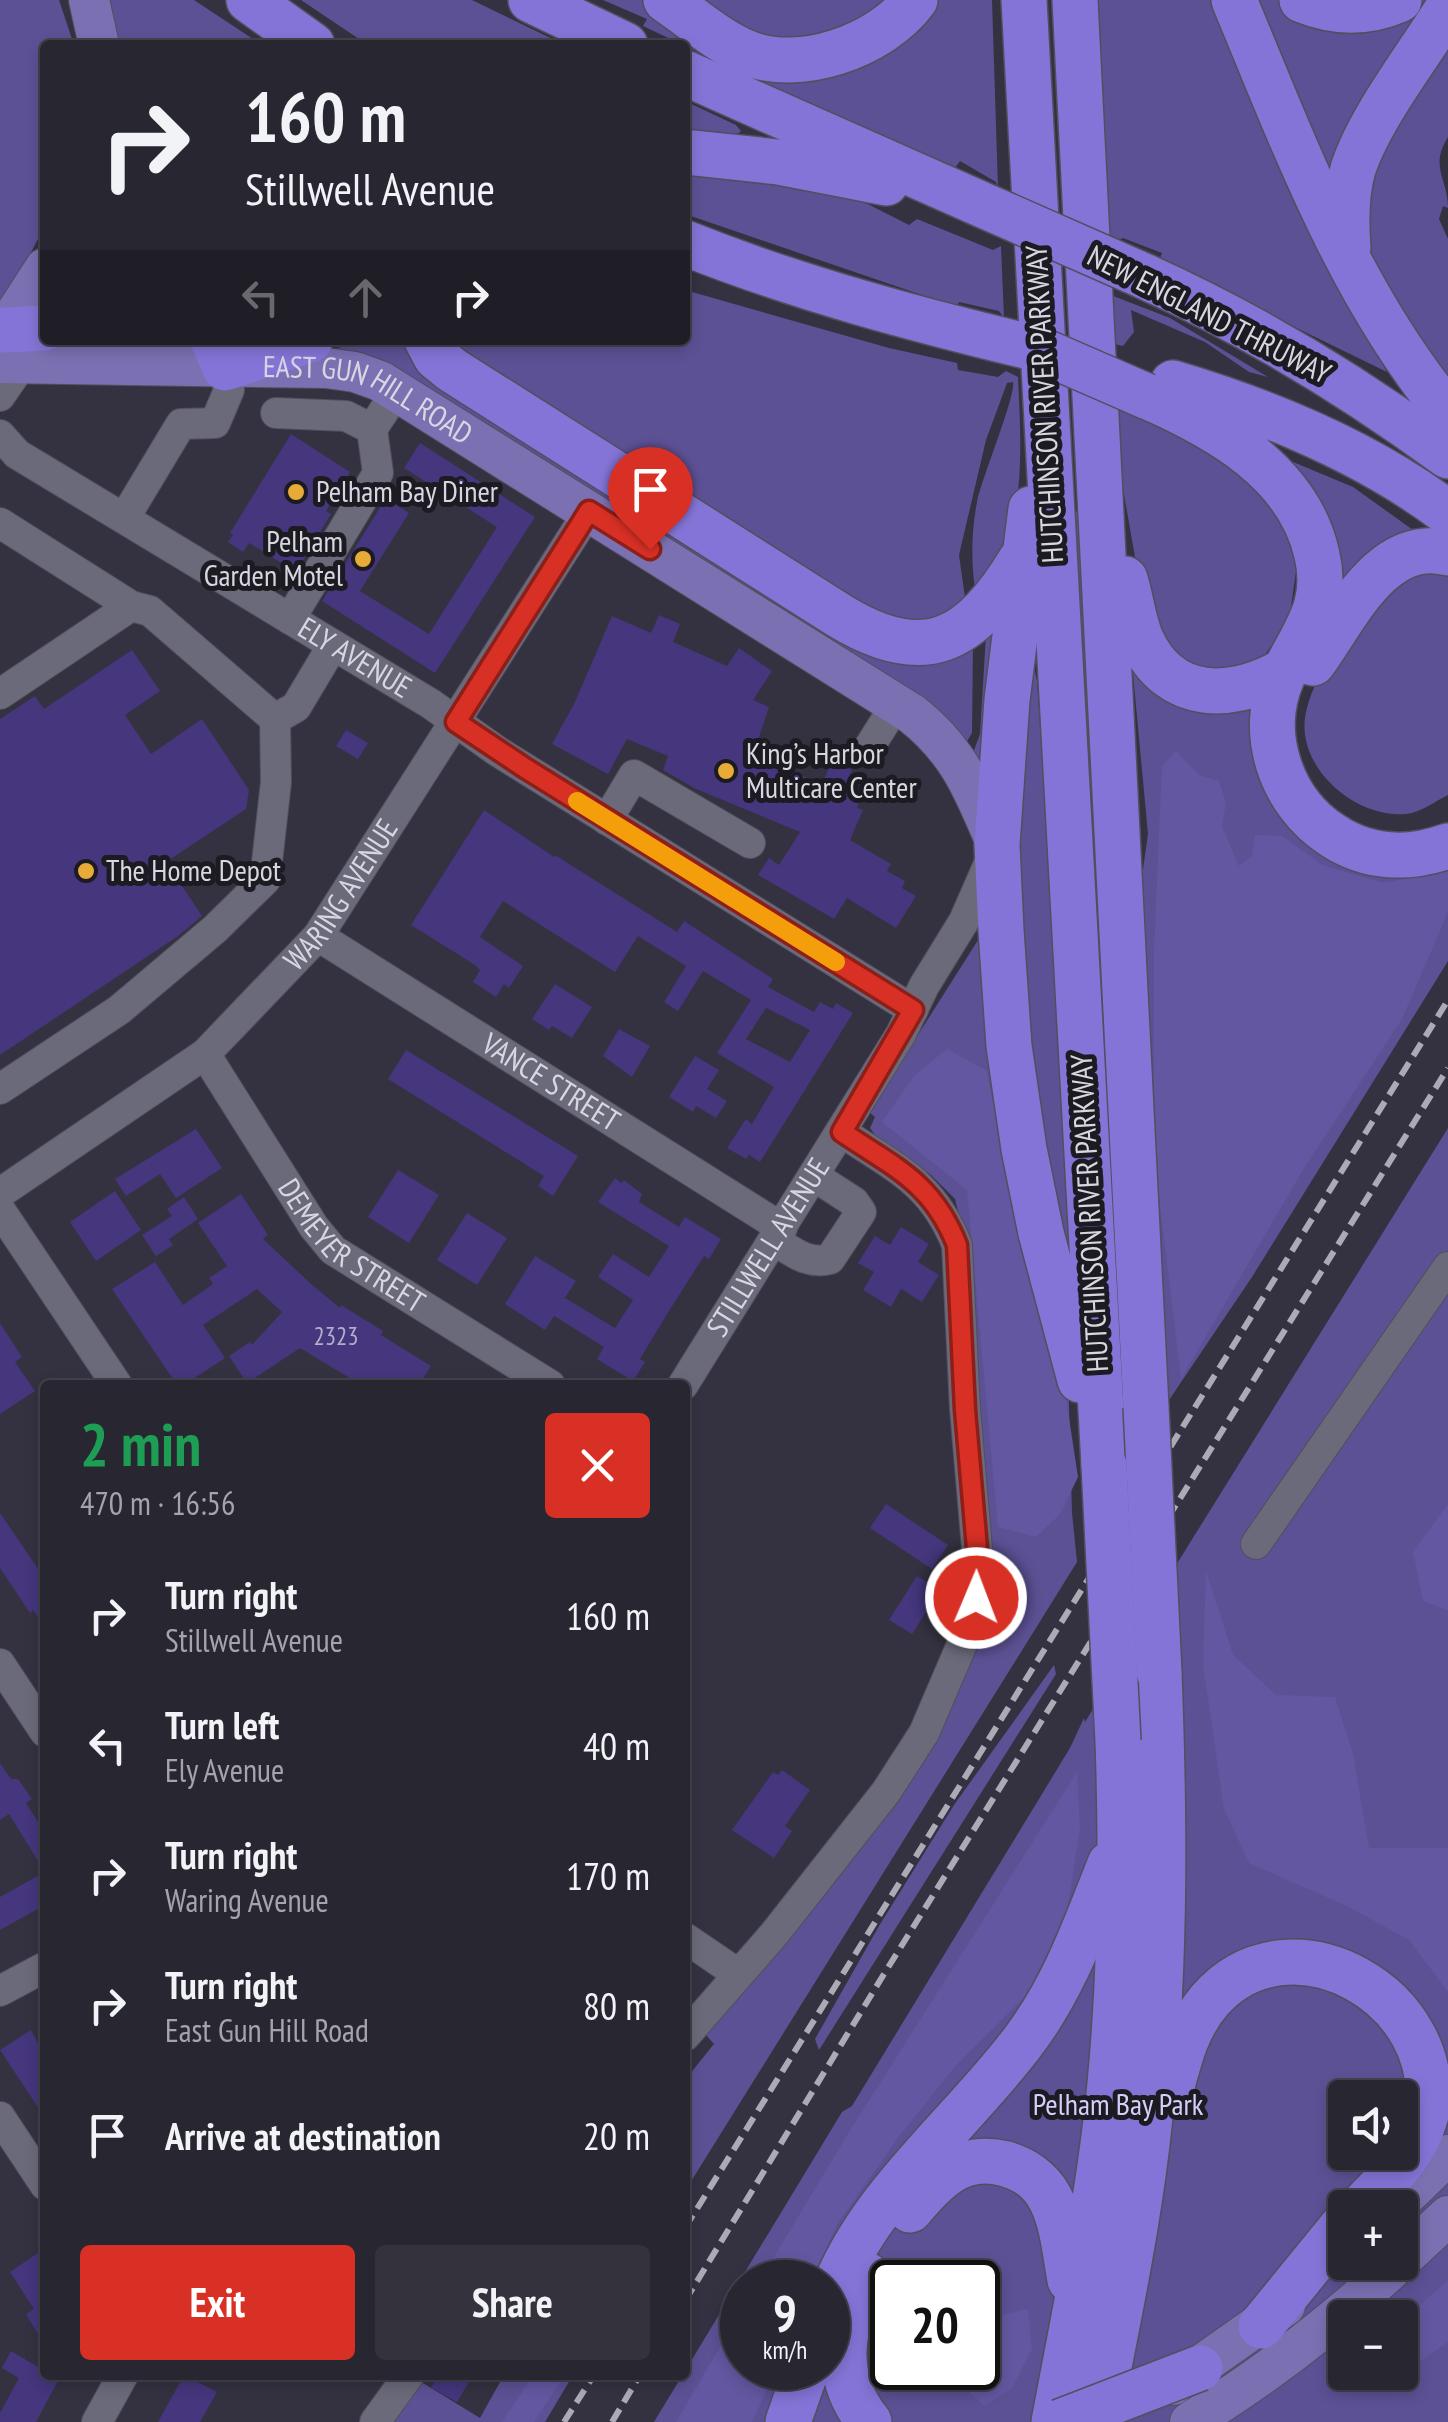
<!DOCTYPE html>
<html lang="en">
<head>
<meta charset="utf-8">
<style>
	:root { --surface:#272631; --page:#33323d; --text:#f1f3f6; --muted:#a4a5ab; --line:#43434d; --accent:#d93025 }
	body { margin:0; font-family:"PT Sans Narrow",sans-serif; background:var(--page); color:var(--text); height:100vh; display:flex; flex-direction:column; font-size:38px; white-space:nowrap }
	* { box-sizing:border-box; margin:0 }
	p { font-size:32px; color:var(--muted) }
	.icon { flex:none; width:55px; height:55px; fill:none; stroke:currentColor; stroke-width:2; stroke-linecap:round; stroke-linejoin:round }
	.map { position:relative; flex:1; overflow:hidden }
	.side { position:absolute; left:40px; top:1380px; width:650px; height:1000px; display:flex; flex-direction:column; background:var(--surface); border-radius:10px; box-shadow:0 5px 15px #0003,0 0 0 2px var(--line) }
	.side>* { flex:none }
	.hud { position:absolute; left:40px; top:40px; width:650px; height:305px; border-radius:10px; box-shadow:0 5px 15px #0003,0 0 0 2px var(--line); background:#272631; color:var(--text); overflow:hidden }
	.fabs { position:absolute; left:1328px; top:2080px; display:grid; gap:20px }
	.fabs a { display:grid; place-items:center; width:90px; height:90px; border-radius:10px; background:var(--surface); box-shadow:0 5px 15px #0003,0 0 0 2px var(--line); font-size:50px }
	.speed { position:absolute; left:720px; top:2260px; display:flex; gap:20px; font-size:50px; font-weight:700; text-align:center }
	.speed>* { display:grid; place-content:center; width:130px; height:130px; border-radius:50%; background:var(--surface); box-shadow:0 5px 15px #0003,0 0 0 2px var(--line); line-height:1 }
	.speed small { font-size:25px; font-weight:400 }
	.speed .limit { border:5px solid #111; border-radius:15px; background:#fff; color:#111 }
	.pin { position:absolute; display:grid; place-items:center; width:85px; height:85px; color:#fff; margin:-102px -42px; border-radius:50% 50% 50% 0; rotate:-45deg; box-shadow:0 0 10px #0007 }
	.pin .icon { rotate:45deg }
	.me { position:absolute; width:110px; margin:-55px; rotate:1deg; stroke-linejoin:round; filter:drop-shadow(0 0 8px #0008) }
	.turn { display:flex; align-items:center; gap:35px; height:210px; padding:0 40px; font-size:45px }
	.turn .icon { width:130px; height:130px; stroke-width:2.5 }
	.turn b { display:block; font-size:70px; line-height:85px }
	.lanes { display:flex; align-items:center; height:95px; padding:0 40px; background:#0003; justify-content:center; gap:50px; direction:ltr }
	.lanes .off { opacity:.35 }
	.round { display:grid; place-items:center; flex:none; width:105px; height:105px; border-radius:10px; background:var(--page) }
	.head { display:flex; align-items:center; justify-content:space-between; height:170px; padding:0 40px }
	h1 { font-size:60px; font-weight:800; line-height:75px; color:#1e9e55 }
	.button { display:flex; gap:20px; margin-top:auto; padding:20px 40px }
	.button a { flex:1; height:115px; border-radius:10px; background:var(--accent); color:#fff; font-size:40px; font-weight:800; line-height:115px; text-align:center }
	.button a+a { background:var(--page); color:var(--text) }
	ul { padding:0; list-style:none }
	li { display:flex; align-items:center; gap:30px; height:130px; padding:0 40px }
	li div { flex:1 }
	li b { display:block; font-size:38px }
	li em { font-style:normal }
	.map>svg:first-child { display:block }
	.green { fill:#5d5195; fill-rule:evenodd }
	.forest { fill:#6457a1 }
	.building { fill:#45367d; fill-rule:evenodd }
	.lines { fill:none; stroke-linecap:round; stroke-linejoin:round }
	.minor-casing { stroke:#504f5c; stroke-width:32 }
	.major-casing { stroke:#504f5c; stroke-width:42 }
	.highway-casing { stroke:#504f5c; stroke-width:48 }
	.minor { stroke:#6b6a7b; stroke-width:30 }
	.major { stroke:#7b70b2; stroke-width:40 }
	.highway { stroke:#8574d7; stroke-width:45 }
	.rail { stroke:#abaab5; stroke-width:6; stroke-dasharray:15 8; stroke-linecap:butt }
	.highway-bridge-casing { stroke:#504f5c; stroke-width:48; stroke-linecap:butt }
	.highway-bridge { stroke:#8574d7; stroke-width:45 }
	.route-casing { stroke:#8d1f18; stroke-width:25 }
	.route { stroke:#d93025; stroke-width:18 }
	.slow { stroke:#f59e0b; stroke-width:18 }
	.poi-dot { fill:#e8ab37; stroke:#1c1b22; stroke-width:4 }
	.labels { text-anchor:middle; stroke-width:10; stroke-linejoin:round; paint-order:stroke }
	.number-label { font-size:25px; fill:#b3afc8 }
	.street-label { font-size:30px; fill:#d8d7e1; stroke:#1c1b22 }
	.poi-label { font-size:30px; fill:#d8d7e1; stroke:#1c1b22; text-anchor:start }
	.park-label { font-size:30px; fill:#d3cffa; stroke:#1c1b22 }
</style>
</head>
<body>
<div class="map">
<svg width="1448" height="2422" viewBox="0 0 1448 2422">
	<rect width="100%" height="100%" fill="#343241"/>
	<g class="green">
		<polygon points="0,0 59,0 74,45 45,45 45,225 12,290 0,302"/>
		<polygon points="106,0 194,0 262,45 119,45"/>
		<polygon points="301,0 472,0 565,45 368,45"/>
		<polygon points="603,0 647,0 754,75 929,0 992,0 998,189 996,182 960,161 952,172 643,26 647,19"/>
		<polygon points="700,0 904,0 887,16 782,45 755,39"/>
		<polygon points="1098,0 1211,0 1316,245 1387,372 1159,261 1162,253 1123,238 1115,242 1110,240"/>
		<polygon points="1250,0 1441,0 1335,182"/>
		<path d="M1448 25V137C1429 167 1448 179 1448 208L1443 206 1439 219 1448 239V389L1366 259 1372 150Z"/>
		<polygon points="685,101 736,125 741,131 733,138 685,132"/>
		<polygon points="685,170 844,192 909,225 917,219 993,250 1001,246 1004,318 999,311 959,302 957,307 685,214"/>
		<path d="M685 290 889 348 957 363 958 370 998 377 1006 371 1018 377C1021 449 1029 539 976 596 971 565 971 533 977 502 982 478 1016 396 1013 382L1007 383 986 440 959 555 965 598 934 624 890 625 442 340H685Z"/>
		<polygon points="1108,294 1170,318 1268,377 1249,372 1205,342 1131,310 1134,332 1123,346 1115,344"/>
		<polygon points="84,340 200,340 203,347 61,345"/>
		<polygon points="361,340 409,340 851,641 973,641 972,733 966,743 333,350"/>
		<polygon points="1112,395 1232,459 1289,530 1296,571 1289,621 1264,656 1221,677 1190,670 1145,614 1115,443"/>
		<polygon points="1286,459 1353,487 1420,535 1319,632"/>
		<polygon points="1080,511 1093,788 1080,789 1063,513"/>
		<path d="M1448 567V795C1436 801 1419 813 1406 814 1355 819 1294 766 1306 712 1317 663 1359 621 1388 581Z"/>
		<polygon points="997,633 982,769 973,753 980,734 986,635"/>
		<polygon points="1027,633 1037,681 1048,838 1073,1320 1010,918"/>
		<path d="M1132 663 1252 702C1249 762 1259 774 1289 824L1448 858V961L1252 1277 1165 1406 1136 919 1148 834Z"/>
		<polygon points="987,926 1068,1369 1072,1513 1077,1562 685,2191 685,2080 714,2044 707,2036 707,2028 873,1826 984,1595 987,1490 966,1244 955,1199 931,1175 877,1138 870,1128 875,1117 869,1112"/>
		<path d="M1448 1128V2422H654L842 2112 852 2106 1070 1748 1084 1718 1085 1722 1174 1577 1173 1570ZM1345 2098H1400V2152H1345ZM1345 2208H1400V2262H1345ZM742 2282H828V2368H742ZM892 2282H978V2368H892ZM1345 2318H1400V2372H1345Z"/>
		<polygon points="1054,1665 1056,1674 819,2050 815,2039 879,1926 954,1805"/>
		<polygon points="504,2375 573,2375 545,2422 387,2422 418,2380 480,2418"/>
	</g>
	<g class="forest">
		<polygon points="1176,751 1199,775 1219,781 1226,803 1222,827 1239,866 1252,856 1255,835 1282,836 1322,865 1383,883 1448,871 1448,912 1402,1019 1304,1168 1181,1379 1154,1154 1154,951 1162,766"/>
		<polygon points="947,1049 987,1071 1019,1238 1060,1359 1078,1477 1060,1514 1036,1537 998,1527 967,1190 882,1122 914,1076"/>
		<polygon points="1448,1504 1448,1610 1423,1601 1413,1552"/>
		<polygon points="1206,1571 1233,1655 1276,1695 1335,1697 1353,1754 1369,1848 1448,1848 1448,1992 1409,1940 1347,1906 1249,1863 1224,1809 1203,1664"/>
		<polygon points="1077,1772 1080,1828 1067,1911 1028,1994 956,2065 900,2135 836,2226 812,2282 759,2282 851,2129"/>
		<polygon points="1448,2280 1448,2342 1399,2376 1362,2385 1344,2373 1400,2372 1400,2323"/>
		<polygon points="1028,2309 1032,2349 1012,2388 984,2406 960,2383 961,2368 978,2368 978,2333 1000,2315"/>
		<polygon points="742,2310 742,2368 777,2368 752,2422 676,2422"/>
		<polygon points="533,2375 554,2375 560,2382 534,2422 502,2422"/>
	</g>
	<g class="building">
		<polygon points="291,434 350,472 326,511 331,514 292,579 279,571 283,564 249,543 243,552 228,542 233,535 230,533"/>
		<polygon points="420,443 535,517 435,673 322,601 386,498 409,513 360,591 429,634 497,527 404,468"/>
		<polygon points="659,615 680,624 673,642 727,666 739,648 772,671 753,700 769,707 753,755 822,784 832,761 852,770 848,779 859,783 854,795 861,798 857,808 863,810 850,840 891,864 887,871 905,881 902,888 916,896 896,928 847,898 834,919 758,875 769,858 779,865 800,832 696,789 663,770 668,756 627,739 608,774 552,744 575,702 612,616 651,633"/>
		<polygon points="132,650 160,691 125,715 151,754 202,719 249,790 246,809 166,862 202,916 178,936 0,1055 0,719 35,696 44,709"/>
		<polygon points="346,730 368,743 358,759 336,746"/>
		<path d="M484 810 554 857 555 855 677 932 684 921 773 979 768 987 814 1012 820 1002 833 1009 836 1003 853 1013 760 1162 749 1155 746 1159 727 1148 746 1119 752 1124 774 1087 717 1053 751 1000 703 971 678 1011 664 1002 686 966 638 936 615 972 503 901 480 937 523 966 509 988 504 984 496 997 473 982 480 970 475 965 411 925ZM766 1008 810 1030 790 1062 746 1039Z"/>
		<polygon points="555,984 592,1007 572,1038 552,1026 549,1030 532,1019"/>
		<polygon points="619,1029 650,1046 632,1077 603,1056"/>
		<polygon points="406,1050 578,1156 553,1196 538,1186 544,1176 388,1079"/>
		<polygon points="695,1056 719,1070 707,1089 727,1101 716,1118 696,1106 693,1112 669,1097"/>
		<polygon points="196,1129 222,1168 176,1198 160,1174 126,1196 115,1179"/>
		<polygon points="398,1170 439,1195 409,1243 368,1217"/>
		<polygon points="615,1178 621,1183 624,1180 642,1194 639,1202 679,1227 685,1217 721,1239 709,1259 704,1256 667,1314 640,1359 645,1362 633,1381 597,1359 604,1347 554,1316 545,1330 505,1304 535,1256 576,1281 565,1298 615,1328 633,1300 598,1277 613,1254 649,1277 669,1246 598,1202"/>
		<polygon points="115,1191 141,1230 96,1261 70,1222"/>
		<polygon points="241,1194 268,1235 263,1239 310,1283 340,1308 341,1305 383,1331 381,1335 431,1366 419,1385 361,1385 300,1348 247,1383 229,1356 250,1342 252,1345 282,1312 257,1289 203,1325 225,1358 184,1385 177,1385 112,1289 155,1262 183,1305 213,1284 209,1278 227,1266 198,1223"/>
		<polygon points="184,1197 198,1219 169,1239 173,1245 156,1256 142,1235 172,1216 167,1209"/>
		<polygon points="467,1213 507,1238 477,1285 437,1260"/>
		<polygon points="901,1227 929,1244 918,1262 939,1275 922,1302 901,1289 891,1307 863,1290 874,1272 858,1263 875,1236 890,1245"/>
		<polygon points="0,1323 22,1357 15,1362 35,1391 0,1414"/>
		<polygon points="886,1504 948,1545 932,1569 870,1528"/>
		<polygon points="0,1513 45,1579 45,1627 33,1610 30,1613 0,1568"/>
		<polygon points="917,1576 956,1600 951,1616 931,1604 912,1634 889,1620"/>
		<polygon points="0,1763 11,1779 18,1779 32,1799 26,1803 45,1833 45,1905 0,1930 0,1897 45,1872 9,1814 0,1820"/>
		<polygon points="782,1770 810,1790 785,1826 792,1831 774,1858 732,1830 773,1772 778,1775"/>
		<polygon points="31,2030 45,2057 45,2118 0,2050"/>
		<polygon points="38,2253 45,2262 45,2346 26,2314 34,2309 10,2272"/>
		<polygon points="11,2351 45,2371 45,2375 61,2375 36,2422 0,2422 0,2413 19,2378 2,2368"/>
		<polygon points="184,2375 217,2392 200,2422 158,2422"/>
		<polygon points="438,2375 473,2375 457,2402 431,2388"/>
	</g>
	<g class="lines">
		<defs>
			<g id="minor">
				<polyline points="0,396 22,364"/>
				<polyline points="276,413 346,416 372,429 397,391"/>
				<path id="s1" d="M0 435 17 454 431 704 497 751 913 1010"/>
				<polyline points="125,517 181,424 215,423 229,390 225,368"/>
				<polyline points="0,523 131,606 150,611 275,719 276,782 265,880 215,929 119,1010 0,1089"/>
				<polyline points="290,619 378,473 372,429"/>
				<polyline points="0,694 131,606"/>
				<polyline points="275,719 296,707 333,645"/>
				<polyline points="868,749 897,703"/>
				<polyline points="607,820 634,775 750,843"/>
				<path id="s2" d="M318 936 782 1228"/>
				<path id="s3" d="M205 1054 314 1227 333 1250 550 1385"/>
				<path id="s4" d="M0 1193 205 1054 318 936 589 511"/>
				<polyline points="0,1210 117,1385"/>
				<path d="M774 1240C792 1251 807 1265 830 1259L861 1212 854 1202 814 1176"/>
				<path id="s5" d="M683 1385 901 1034 924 986 964 921 992 857"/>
				<polyline points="1256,1544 1448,1267"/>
				<polyline points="0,1664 45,1732"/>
				<polyline points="685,1938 738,1974"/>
				<polyline points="0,1991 45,1967"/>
				<path d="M685 2036 775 1933 886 1792 924 1733 963 1642 976 1598 978 1560 965 1409 957 1245C932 1182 895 1168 842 1132"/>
				<polyline points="0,2117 45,2185"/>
				<polyline points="97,2422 123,2375"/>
				<polyline points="375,2422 409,2375"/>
			</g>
			<g id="major">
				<polyline points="89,0 99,45"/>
				<polyline points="0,330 5,330 45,268"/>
				<path id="s6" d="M0 363 326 368 355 372 380 381 912 714C960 752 974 791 997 845"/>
				<polyline points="1393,2208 1448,2155"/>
				<polyline points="1400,2261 1448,2216"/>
				<polyline points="1173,2385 1285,2306"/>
				<path d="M1190 2422C1265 2376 1334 2323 1399 2262"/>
			</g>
			<g id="highway">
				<polyline points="249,0 312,45"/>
				<polyline points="531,0 625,45"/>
				<path d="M666 0C691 17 717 40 745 52 799 75 881 46 915 0"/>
				<polyline points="1024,0 1104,1465"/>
				<polyline points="1075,0 1146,1407"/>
				<path d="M1234 0C1294 144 1348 292 1448 413"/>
				<path d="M1302 0C1334 13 1367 14 1399 0"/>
				<polyline points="685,73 976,202"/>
				<polyline points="685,152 778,162 886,183"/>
				<path d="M685 243C800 289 918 320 1038 349"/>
				<path d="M1348 247C1346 221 1346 194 1353 169 1370 117 1419 55 1448 8"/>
				<path d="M1144 276C1251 324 1353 386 1448 456"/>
				<polyline points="5,330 45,328"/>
				<polyline points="213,340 225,368 310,340"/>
				<path d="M427 340 436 357 452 370 840 616C925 668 972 641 1020 561"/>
				<path d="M1173 383C1270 412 1367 452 1448 513"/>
				<path d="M1146 396C1217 427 1299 472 1317 555 1329 606 1303 633 1283 675 1257 733 1281 802 1332 835 1368 859 1409 860 1448 846"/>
				<polyline points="1031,509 1007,700 997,845 1001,930 1009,1046 1024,1149 1041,1233 1080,1380"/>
				<path d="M1125 579C1131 598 1133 620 1141 639 1170 704 1233 700 1286 670"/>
				<path d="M1313 663C1346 618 1381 536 1448 553"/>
				<path d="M1171 2090C1180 2056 1187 2027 1210 2000 1291 1908 1448 1998 1426 2115 1416 2153 1387 2181 1360 2208"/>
				<path d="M910 2210C922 2196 934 2182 949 2172 982 2150 1031 2163 1050 2198 1063 2223 1065 2253 1070 2280"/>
				<path d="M867 2275C841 2326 831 2375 869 2422"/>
				<path d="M828 2305C863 2200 957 2129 1022 2043 1064 1988 1085 1927 1110 1864"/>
				<polyline points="1261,2326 1345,2223"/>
				<polyline points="788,2422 807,2368"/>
				<path d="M1054 2422C1075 2310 1099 2198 1110 2084 1121 1969 1122 1856 1118 1741"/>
				<path d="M1098 2422C1116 2330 1136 2237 1147 2144 1166 1987 1165 1830 1159 1672"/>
			</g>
		</defs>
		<use href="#minor" class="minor-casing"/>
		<use href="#major" class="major-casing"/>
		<use href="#highway" class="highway-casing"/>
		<use href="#minor" class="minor"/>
		<use href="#major" class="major"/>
		<use href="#highway" class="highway"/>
		<g class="rail">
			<polyline points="685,2228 1448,1000"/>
			<polyline points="685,2301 884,1974 1448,1068"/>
			<polyline points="564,2422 594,2375"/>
			<polyline points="612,2422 640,2375"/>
		</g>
		<defs>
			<g id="highway-bridge">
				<polyline points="976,202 1144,276"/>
				<polyline points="1038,349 1146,396"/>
				<polyline points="1146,1407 1159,1672"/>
				<polyline points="1104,1465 1118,1741"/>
				<polyline points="1060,2422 1200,2368"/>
			</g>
		</defs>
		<use href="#highway-bridge" class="highway-bridge-casing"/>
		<use href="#highway-bridge" class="highway-bridge"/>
	</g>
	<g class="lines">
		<defs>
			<path id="route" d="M650 549 589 511 456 722 525 768 913 1010 842 1132C895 1168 932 1182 957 1245L965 1410 978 1560 976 1598"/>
		</defs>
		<use href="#route" class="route-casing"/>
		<use href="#route" class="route"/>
		<polyline class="slow" points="577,801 836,962"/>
	</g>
	<g class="poi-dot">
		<circle cx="296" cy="492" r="10"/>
		<circle cx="363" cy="559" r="10"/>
		<circle cx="726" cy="771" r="10"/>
		<circle cx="86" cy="871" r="10"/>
	</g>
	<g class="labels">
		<g class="number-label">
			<text x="336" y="1345">2323</text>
		</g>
		<g class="street-label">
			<text transform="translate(1209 315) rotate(27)" y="10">NEW ENGLAND THRUWAY</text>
			<text transform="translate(1045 404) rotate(-93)" y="10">HUTCHINSON RIVER PARKWAY</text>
			<text dy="10" stroke="none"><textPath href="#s6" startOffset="375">EAST GUN HILL ROAD</textPath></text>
			<text dy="10" stroke="none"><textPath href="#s1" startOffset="420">ELY AVENUE</textPath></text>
			<text dy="10" stroke="none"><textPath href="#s4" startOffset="458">WARING AVENUE</textPath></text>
			<text dy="10" stroke="none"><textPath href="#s2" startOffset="275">VANCE STREET</textPath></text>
			<text transform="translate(1090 1213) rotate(-93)" y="10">HUTCHINSON RIVER PARKWAY</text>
			<text dy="10" stroke="none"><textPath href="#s3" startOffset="245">DEMEYER STREET</textPath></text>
			<text dy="10" stroke="none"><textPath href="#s5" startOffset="162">STILLWELL AVENUE</textPath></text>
		</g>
		<g class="poi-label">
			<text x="316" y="502">Pelham Bay Diner</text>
			<text x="343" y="552" text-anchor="end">Pelham<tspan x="343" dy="34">Garden Motel</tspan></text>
			<text x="746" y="764">King’s Harbor<tspan x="746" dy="34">Multicare Center</tspan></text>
			<text x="106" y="881">The Home Depot</text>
		</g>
		<g class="park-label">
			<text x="1118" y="2115">Pelham Bay Park</text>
		</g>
	</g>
</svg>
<div class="fabs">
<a><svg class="icon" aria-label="sound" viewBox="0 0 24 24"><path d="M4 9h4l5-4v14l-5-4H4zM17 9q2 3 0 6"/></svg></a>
<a>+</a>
<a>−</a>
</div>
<div class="speed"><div>9<small>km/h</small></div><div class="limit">20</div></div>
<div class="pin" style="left:650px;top:549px;background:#d93025"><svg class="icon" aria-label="arrive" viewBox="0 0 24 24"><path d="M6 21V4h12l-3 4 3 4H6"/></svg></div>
<svg class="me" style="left:976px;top:1598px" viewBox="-20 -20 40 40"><circle r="17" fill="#d93025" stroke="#fff" stroke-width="3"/><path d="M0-11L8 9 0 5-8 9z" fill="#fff"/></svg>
<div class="hud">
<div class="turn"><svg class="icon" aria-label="right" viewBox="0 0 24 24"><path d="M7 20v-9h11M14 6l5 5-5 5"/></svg><div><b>160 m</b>Stillwell Avenue</div></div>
<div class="lanes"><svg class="icon off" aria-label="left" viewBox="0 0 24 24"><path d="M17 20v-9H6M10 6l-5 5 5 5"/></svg><svg class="icon off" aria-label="ahead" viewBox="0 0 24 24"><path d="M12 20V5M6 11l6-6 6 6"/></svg><svg class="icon" aria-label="right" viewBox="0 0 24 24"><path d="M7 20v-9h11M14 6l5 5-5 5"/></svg></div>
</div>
<section class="side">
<div class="head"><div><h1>2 min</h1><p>470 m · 16:56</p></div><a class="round" style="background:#d93025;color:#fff"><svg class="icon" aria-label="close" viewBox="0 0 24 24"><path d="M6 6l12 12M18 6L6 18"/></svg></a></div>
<ul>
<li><svg class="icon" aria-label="right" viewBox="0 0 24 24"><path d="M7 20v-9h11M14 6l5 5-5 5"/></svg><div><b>Turn right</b><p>Stillwell Avenue</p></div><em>160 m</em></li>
<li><svg class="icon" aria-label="left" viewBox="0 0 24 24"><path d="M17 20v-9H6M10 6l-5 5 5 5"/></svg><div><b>Turn left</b><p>Ely Avenue</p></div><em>40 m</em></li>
<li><svg class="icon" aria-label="right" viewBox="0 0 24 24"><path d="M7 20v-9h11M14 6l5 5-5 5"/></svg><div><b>Turn right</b><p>Waring Avenue</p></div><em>170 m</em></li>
<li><svg class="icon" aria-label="right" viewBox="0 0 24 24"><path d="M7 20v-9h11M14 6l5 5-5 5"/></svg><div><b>Turn right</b><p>East Gun Hill Road</p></div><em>80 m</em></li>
<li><svg class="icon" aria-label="arrive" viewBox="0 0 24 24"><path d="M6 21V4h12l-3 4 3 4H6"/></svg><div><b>Arrive at destination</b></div><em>20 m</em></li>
</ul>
<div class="button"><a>Exit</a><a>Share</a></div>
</section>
</div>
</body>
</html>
